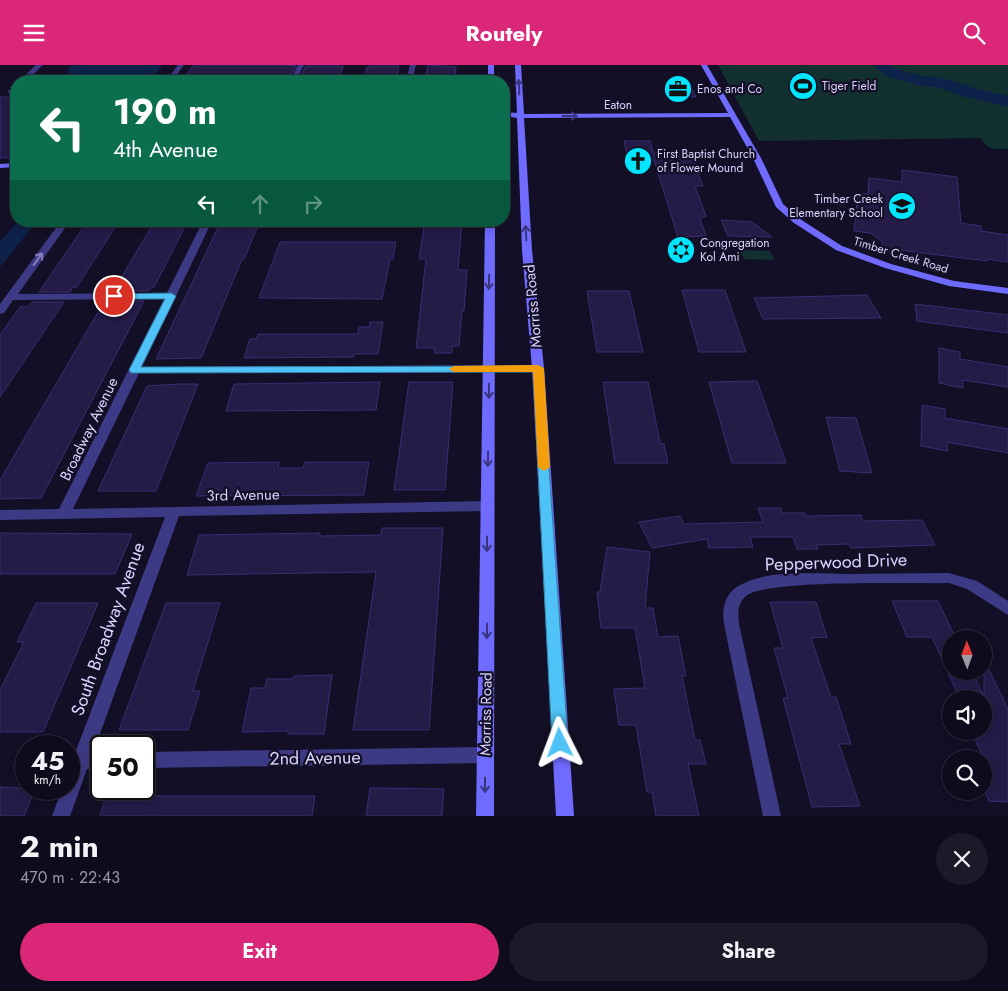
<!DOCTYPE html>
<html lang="en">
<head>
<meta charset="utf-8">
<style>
	:root { --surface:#0e0b1c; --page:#1c1929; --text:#f1f3f6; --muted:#9b9ba3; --line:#2e2b3b; --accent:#db2777 }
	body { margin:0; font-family:Jost,sans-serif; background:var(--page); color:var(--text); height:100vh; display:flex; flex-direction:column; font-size:19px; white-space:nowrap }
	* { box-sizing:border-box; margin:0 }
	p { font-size:16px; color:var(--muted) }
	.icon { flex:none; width:28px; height:28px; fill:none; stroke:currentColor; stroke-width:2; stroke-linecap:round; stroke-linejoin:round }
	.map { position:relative; height:751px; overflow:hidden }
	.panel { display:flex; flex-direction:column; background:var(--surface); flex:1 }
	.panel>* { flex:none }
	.top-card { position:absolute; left:10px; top:10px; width:500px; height:152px; border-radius:20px; box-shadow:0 2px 8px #0003,0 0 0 1px var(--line); background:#0b6e4f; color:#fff; overflow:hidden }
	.needle { width:32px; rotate:359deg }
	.tools { position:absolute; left:942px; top:565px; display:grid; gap:10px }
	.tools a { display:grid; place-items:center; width:50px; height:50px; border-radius:50%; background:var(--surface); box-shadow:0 2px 8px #0003,0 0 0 1px var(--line); font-size:25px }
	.speed { position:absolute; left:15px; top:670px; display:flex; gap:10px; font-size:25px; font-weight:700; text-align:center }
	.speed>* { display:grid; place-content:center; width:65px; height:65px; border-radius:50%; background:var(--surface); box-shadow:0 2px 8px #0003,0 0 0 1px var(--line); line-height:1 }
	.speed small { font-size:12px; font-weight:400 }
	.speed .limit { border:2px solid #111; border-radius:8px; background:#fff; color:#111 }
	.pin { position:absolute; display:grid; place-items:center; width:42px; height:42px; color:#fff; margin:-21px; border:2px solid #fff; border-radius:50%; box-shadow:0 1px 5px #0007 }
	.me { position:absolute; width:55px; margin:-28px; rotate:357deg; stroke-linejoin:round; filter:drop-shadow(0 0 4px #0008) }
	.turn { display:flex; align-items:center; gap:18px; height:105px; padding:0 20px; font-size:22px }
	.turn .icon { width:65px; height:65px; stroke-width:2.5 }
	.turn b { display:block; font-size:35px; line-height:42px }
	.lanes { display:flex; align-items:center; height:48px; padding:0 20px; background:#0003; justify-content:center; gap:25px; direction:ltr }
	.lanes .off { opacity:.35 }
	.round { display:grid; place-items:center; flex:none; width:52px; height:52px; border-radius:26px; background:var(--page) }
	.overview { display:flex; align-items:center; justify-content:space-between; height:85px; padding:0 20px }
	h1 { font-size:30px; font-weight:700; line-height:38px }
	.action { display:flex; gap:10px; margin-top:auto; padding:10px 20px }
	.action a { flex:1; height:58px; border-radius:30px; background:var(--accent); color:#fff; font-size:20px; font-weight:700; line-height:58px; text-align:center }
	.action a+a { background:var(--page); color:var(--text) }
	header { display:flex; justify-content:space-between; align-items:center; height:65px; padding:0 20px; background:var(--accent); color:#fff; font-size:22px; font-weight:700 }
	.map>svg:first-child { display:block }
	.green { fill:#12302f }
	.water { fill:#0c2248 }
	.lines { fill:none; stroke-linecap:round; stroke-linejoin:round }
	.river { fill:#0c2248; fill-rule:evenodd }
	.building { fill:#241b47; stroke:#3b2d73 }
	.street { fill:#3d3a85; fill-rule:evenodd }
	.secondary { fill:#6f6bff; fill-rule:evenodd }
	.oneway { stroke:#38347d }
	.oneway2 { stroke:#837fbc }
	.route { fill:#4fc3f7; stroke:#337fa1 }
	.slow { fill:#f59e0b }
	.labels { text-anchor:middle; stroke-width:4.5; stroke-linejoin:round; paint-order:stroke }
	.far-poi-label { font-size:12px; fill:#d9d4ff; stroke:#130f26; text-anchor:start }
	.far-street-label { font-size:12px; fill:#d9d4ff; stroke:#130f26 }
	.street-label { font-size:15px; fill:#d9d4ff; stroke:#130f26 }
	.near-street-label { font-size:18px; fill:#d9d4ff; stroke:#130f26 }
</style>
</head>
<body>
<header><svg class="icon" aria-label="menu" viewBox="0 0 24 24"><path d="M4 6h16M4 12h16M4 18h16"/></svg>Routely<svg class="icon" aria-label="search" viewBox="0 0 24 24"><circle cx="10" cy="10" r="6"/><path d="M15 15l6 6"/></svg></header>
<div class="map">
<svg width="1008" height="751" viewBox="0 0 1008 751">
	<rect width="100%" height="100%" fill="#130f26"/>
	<g class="green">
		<path d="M718 0H1008V84C994 84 989 86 981 73L759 76Z"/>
		<polygon points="742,185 769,186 771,187 774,195 744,194 740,186"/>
	</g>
	<g class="water">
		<path d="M78 0H162C155 12 145 16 132 16L134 12 131 10 69 9 68 2Z"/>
		<polygon points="18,156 37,156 0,202 0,177"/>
	</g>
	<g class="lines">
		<polygon class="river" points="873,0 891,0 896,4 921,11 939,12 974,23 1008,31 1008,42 965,32 937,22 920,21 884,10"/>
	</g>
	<g class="building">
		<polygon points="194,0 286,0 296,1 288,15 182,16"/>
		<polygon points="428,0 456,2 455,15 425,15"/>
		<polygon points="306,1 343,1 343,2 338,16 298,15"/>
		<polygon points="372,1 399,1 396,15 364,16 367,2"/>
		<polygon points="667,17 688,17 696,32 673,32"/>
		<polygon points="0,32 16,32 16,92 0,93"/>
		<polygon points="624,76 650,76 653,87 690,87 703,121 695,121 706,151 700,153 706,171 678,172 654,95 628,95"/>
		<polygon points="902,105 957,112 961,158 981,161 981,166 1008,170 1008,197 986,194 987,196 882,183 882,176 870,168 854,166 858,128 868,129 869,113 902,117"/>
		<polygon points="721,155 752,157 772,172 728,171"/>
		<polygon points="88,156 119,156 77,222 73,222 70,227 39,227"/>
		<polygon points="155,156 188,156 154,222 152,222 149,226 113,226"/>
		<polygon points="221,156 260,156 244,194 242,194 201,293 156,294"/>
		<polygon points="425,156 462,156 458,205 467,205 464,246 462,246 459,281 452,281 452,288 434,288 435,283 416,283 426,194 419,194"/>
		<polygon points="280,177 396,177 393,194 390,194 382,234 259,233"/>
		<polygon points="682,225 725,225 746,287 699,287"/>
		<polygon points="587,226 629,226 643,287 597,287"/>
		<polygon points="867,230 881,253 763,254 754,233"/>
		<polygon points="108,236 144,236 41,433 0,434 0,415 101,242 104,242"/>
		<polygon points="32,237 64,237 0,332 0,270 20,242 28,242"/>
		<polygon points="915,239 1008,250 1008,268 917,256"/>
		<polygon points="370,257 383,257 378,289 354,289 354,292 244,293 250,274 256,274 258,269 358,269 359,262 369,262"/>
		<polygon points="939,283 960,287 960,294 1008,302 1008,322 963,315 963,323 939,318"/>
		<polygon points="757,316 786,398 732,398 709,317"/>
		<polygon points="380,317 376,345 226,346 234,319"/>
		<polygon points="409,317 453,317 445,425 394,425"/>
		<polygon points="603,317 648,317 660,378 664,379 668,398 615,398"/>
		<polygon points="179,319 198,319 156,426 98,426 147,321"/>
		<polygon points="922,340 945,344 945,353 1008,364 1008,388 947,377 948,386 921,381"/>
		<polygon points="826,352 856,353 872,408 840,406"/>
		<polygon points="279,397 278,403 303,403 305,397 369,397 364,430 196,431 208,398"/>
		<polygon points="758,443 781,443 782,448 805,448 806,451 861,450 863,456 922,455 935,480 851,483 849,479 816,480 818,484 797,484 793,472 750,472 753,482 709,483 707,474 652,483 639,457 680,451 684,459 763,457"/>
		<polygon points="382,463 443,463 429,665 353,665 376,507 187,510 199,470 320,468 320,471 381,470"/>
		<polygon points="0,468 132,469 115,509 0,509"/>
		<polygon points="607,482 650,487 645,543 653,543 658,572 678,571 686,611 682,611 695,675 700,675 706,699 688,699 699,751 656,751 652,727 647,727 636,660 619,660 614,624 645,623 635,563 601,563 597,527 600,527"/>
		<polygon points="892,536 938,536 955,572 951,572 951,606 972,606 984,632 984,595 1008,644 1008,737 989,736 984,724 984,693 971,666 984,666 984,634 960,634 932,572 907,572"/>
		<polygon points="770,537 816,537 827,572 811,573 831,632 836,632 851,679 839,679 860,741 812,742 783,633 788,633 774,583 783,583"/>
		<polygon points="36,538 98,538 43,667 0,667 0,625 24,577 17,577"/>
		<polygon points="166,538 220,538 193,626 200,626 188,665 119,665"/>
		<polygon points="332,610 324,669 288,669 288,666 242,667 251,623 265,623 267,614 293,614 294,611"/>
		<polygon points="0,722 35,724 24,751 0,751"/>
		<polygon points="370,723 444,724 442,751 366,751"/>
		<polygon points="106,731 315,731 312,751 100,751"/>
	</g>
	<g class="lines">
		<g class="street">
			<polygon points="36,0 43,0 26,16 19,16"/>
			<polygon points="178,0 184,0 172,16 166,16"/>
			<polygon points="298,0 304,0 296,16 290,16"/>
			<polygon points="410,0 416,0 412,16 406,16"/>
			<polygon points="16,20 16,25 12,28 8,28 8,26"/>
			<polygon points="61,156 70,156 18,229 167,228 203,156 212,156 142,302 538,300 544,303 538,306 139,308 73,444 488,436 493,438 495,441 493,444 488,446 179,451 93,688 101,688 101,704 87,704 70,751 52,751 62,724 69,724 69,706 72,696 165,452 0,455 0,445 59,444 164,234 13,235 4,248 0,249 0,239"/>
			<path d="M949 508 977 516 1008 536V550L967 524 949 518C914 519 767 514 746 531 737 538 738 549 739 559L781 751H763L724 559C722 545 724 530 737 522 763 504 815 509 846 509 880 509 915 508 949 508Z"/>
			<polygon points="485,682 491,685 494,690 491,695 485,698 144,703 144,687"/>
		</g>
		<g class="secondary">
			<rect x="488" y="0" width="6" height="16"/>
			<polygon points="515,0 521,0 524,49 728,48 701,0 707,0 761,93 783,139 800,154 842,181 891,199 954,216 1008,223 1008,229 949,221 885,203 836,185 794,158 776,142 753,93 730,52 524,53 532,185 544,303 574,751 556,751 532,303 522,185 517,53 504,51 504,47 517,48"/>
			<polygon points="16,98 16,102 0,103 0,99"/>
			<polygon points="485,156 495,156 494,751 476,751"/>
		</g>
	</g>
	<defs><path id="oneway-shaft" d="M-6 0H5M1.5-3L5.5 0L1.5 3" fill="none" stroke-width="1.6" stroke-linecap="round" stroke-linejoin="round" transform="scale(1.25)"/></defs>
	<g class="oneway">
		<use href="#oneway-shaft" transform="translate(519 22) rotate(-92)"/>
		<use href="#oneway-shaft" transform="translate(570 51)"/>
		<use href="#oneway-shaft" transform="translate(526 168) rotate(-93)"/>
		<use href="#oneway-shaft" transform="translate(489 217) rotate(91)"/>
		<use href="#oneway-shaft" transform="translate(489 326) rotate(90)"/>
		<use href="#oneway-shaft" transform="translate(488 394) rotate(91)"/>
		<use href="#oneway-shaft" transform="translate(487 479) rotate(90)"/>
		<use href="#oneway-shaft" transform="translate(487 566) rotate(91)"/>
		<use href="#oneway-shaft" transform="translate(485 720) rotate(90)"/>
	</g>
	<use class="oneway2" href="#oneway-shaft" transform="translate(38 194) rotate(-54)"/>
	<polygon class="route" points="171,228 176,231 141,302 542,301 568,678 566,682 560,684 555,682 552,678 533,307 131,308 129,305 165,234 114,234 109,231 114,229"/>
	<polygon class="slow" points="538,300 544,303 550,402 544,406 538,402 533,307 454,307 449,304 454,301"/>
	<defs>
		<symbol id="stadium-disc" viewBox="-11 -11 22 22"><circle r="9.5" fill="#00e5ff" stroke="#130f26"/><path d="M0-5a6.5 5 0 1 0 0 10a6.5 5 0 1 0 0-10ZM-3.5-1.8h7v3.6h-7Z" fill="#111"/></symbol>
		<symbol id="office-disc" viewBox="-11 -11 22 22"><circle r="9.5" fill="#00e5ff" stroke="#130f26"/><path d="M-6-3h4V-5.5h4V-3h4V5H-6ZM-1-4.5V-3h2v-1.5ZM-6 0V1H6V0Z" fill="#111"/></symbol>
		<symbol id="church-disc" viewBox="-11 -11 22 22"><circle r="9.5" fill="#00e5ff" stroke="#130f26"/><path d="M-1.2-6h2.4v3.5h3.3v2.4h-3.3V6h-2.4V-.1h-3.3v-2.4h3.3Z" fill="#111"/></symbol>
		<symbol id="school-disc" viewBox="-11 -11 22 22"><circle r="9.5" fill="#00e5ff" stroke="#130f26"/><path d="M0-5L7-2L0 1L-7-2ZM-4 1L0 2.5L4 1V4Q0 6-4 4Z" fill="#111"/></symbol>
		<symbol id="synagogue-disc" viewBox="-11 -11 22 22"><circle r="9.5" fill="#00e5ff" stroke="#130f26"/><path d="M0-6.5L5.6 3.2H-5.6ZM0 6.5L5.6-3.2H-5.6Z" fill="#111"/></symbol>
	</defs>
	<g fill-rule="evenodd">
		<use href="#stadium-disc" x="787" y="5" width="32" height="32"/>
		<use href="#office-disc" x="662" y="8" width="32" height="32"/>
		<use href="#church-disc" x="622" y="80" width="32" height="32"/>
		<use href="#school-disc" x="886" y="125" width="32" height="32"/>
		<use href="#synagogue-disc" x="665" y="169" width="32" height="32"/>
	</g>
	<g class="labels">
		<g class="far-poi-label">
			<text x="822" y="25">Tiger Field</text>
			<text x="697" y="28">Enos and Co</text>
			<text x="657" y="93">First Baptist Church<tspan x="657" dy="14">of Flower Mound</tspan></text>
			<text x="883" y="138" text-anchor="end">Timber Creek<tspan x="883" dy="14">Elementary School</tspan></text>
			<text x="700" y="182">Congregation<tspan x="700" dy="14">Kol Ami</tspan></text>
		</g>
		<g class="far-street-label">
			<text x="618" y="44">Eaton</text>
			<text transform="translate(901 190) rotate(17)" y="4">Timber Creek Road</text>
		</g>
		<g class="street-label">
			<text transform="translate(533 241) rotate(-95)" y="5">Morriss Road</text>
			<text transform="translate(89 364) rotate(-64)" y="5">Broadway Avenue</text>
			<text transform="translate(243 430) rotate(-1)" y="5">3rd Avenue</text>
			<text transform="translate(486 649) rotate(-89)" y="5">Morriss Road</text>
		</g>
		<g class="near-street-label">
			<text transform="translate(836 497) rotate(-2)" y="6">Pepperwood Drive</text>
			<text transform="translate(108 564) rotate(-70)" y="6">South Broadway Avenue</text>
			<text transform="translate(315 693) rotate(-1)" y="6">2nd Avenue</text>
		</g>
	</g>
</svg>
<div class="tools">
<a><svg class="needle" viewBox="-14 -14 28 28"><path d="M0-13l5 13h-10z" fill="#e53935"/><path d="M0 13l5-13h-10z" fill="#9b9ba3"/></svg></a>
<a><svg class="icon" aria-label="sound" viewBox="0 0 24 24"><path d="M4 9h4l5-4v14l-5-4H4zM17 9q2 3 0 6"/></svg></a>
<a><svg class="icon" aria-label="search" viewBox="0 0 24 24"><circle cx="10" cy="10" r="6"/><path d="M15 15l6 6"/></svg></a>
</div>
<div class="speed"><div>45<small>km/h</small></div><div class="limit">50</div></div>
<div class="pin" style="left:114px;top:231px;background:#d93025"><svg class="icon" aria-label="arrive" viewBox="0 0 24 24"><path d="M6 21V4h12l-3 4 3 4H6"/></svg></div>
<svg class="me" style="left:560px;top:678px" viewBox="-20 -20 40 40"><path d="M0-17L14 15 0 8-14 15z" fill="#4fc3f7" stroke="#fff" stroke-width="4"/></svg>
<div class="top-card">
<div class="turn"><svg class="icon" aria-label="left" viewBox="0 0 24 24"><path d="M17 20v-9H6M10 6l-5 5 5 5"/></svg><div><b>190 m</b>4th Avenue</div></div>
<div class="lanes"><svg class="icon" aria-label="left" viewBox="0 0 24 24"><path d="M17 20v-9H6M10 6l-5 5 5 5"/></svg><svg class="icon off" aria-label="ahead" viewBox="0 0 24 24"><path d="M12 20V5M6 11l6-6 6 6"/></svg><svg class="icon off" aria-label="right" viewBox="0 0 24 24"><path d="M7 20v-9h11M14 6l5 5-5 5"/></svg></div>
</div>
</div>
<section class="panel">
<div class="overview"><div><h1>2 min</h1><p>470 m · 22:43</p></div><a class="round"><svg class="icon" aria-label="close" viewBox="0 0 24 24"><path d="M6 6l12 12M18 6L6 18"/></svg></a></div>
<div class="action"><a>Exit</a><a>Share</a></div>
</section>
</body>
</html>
